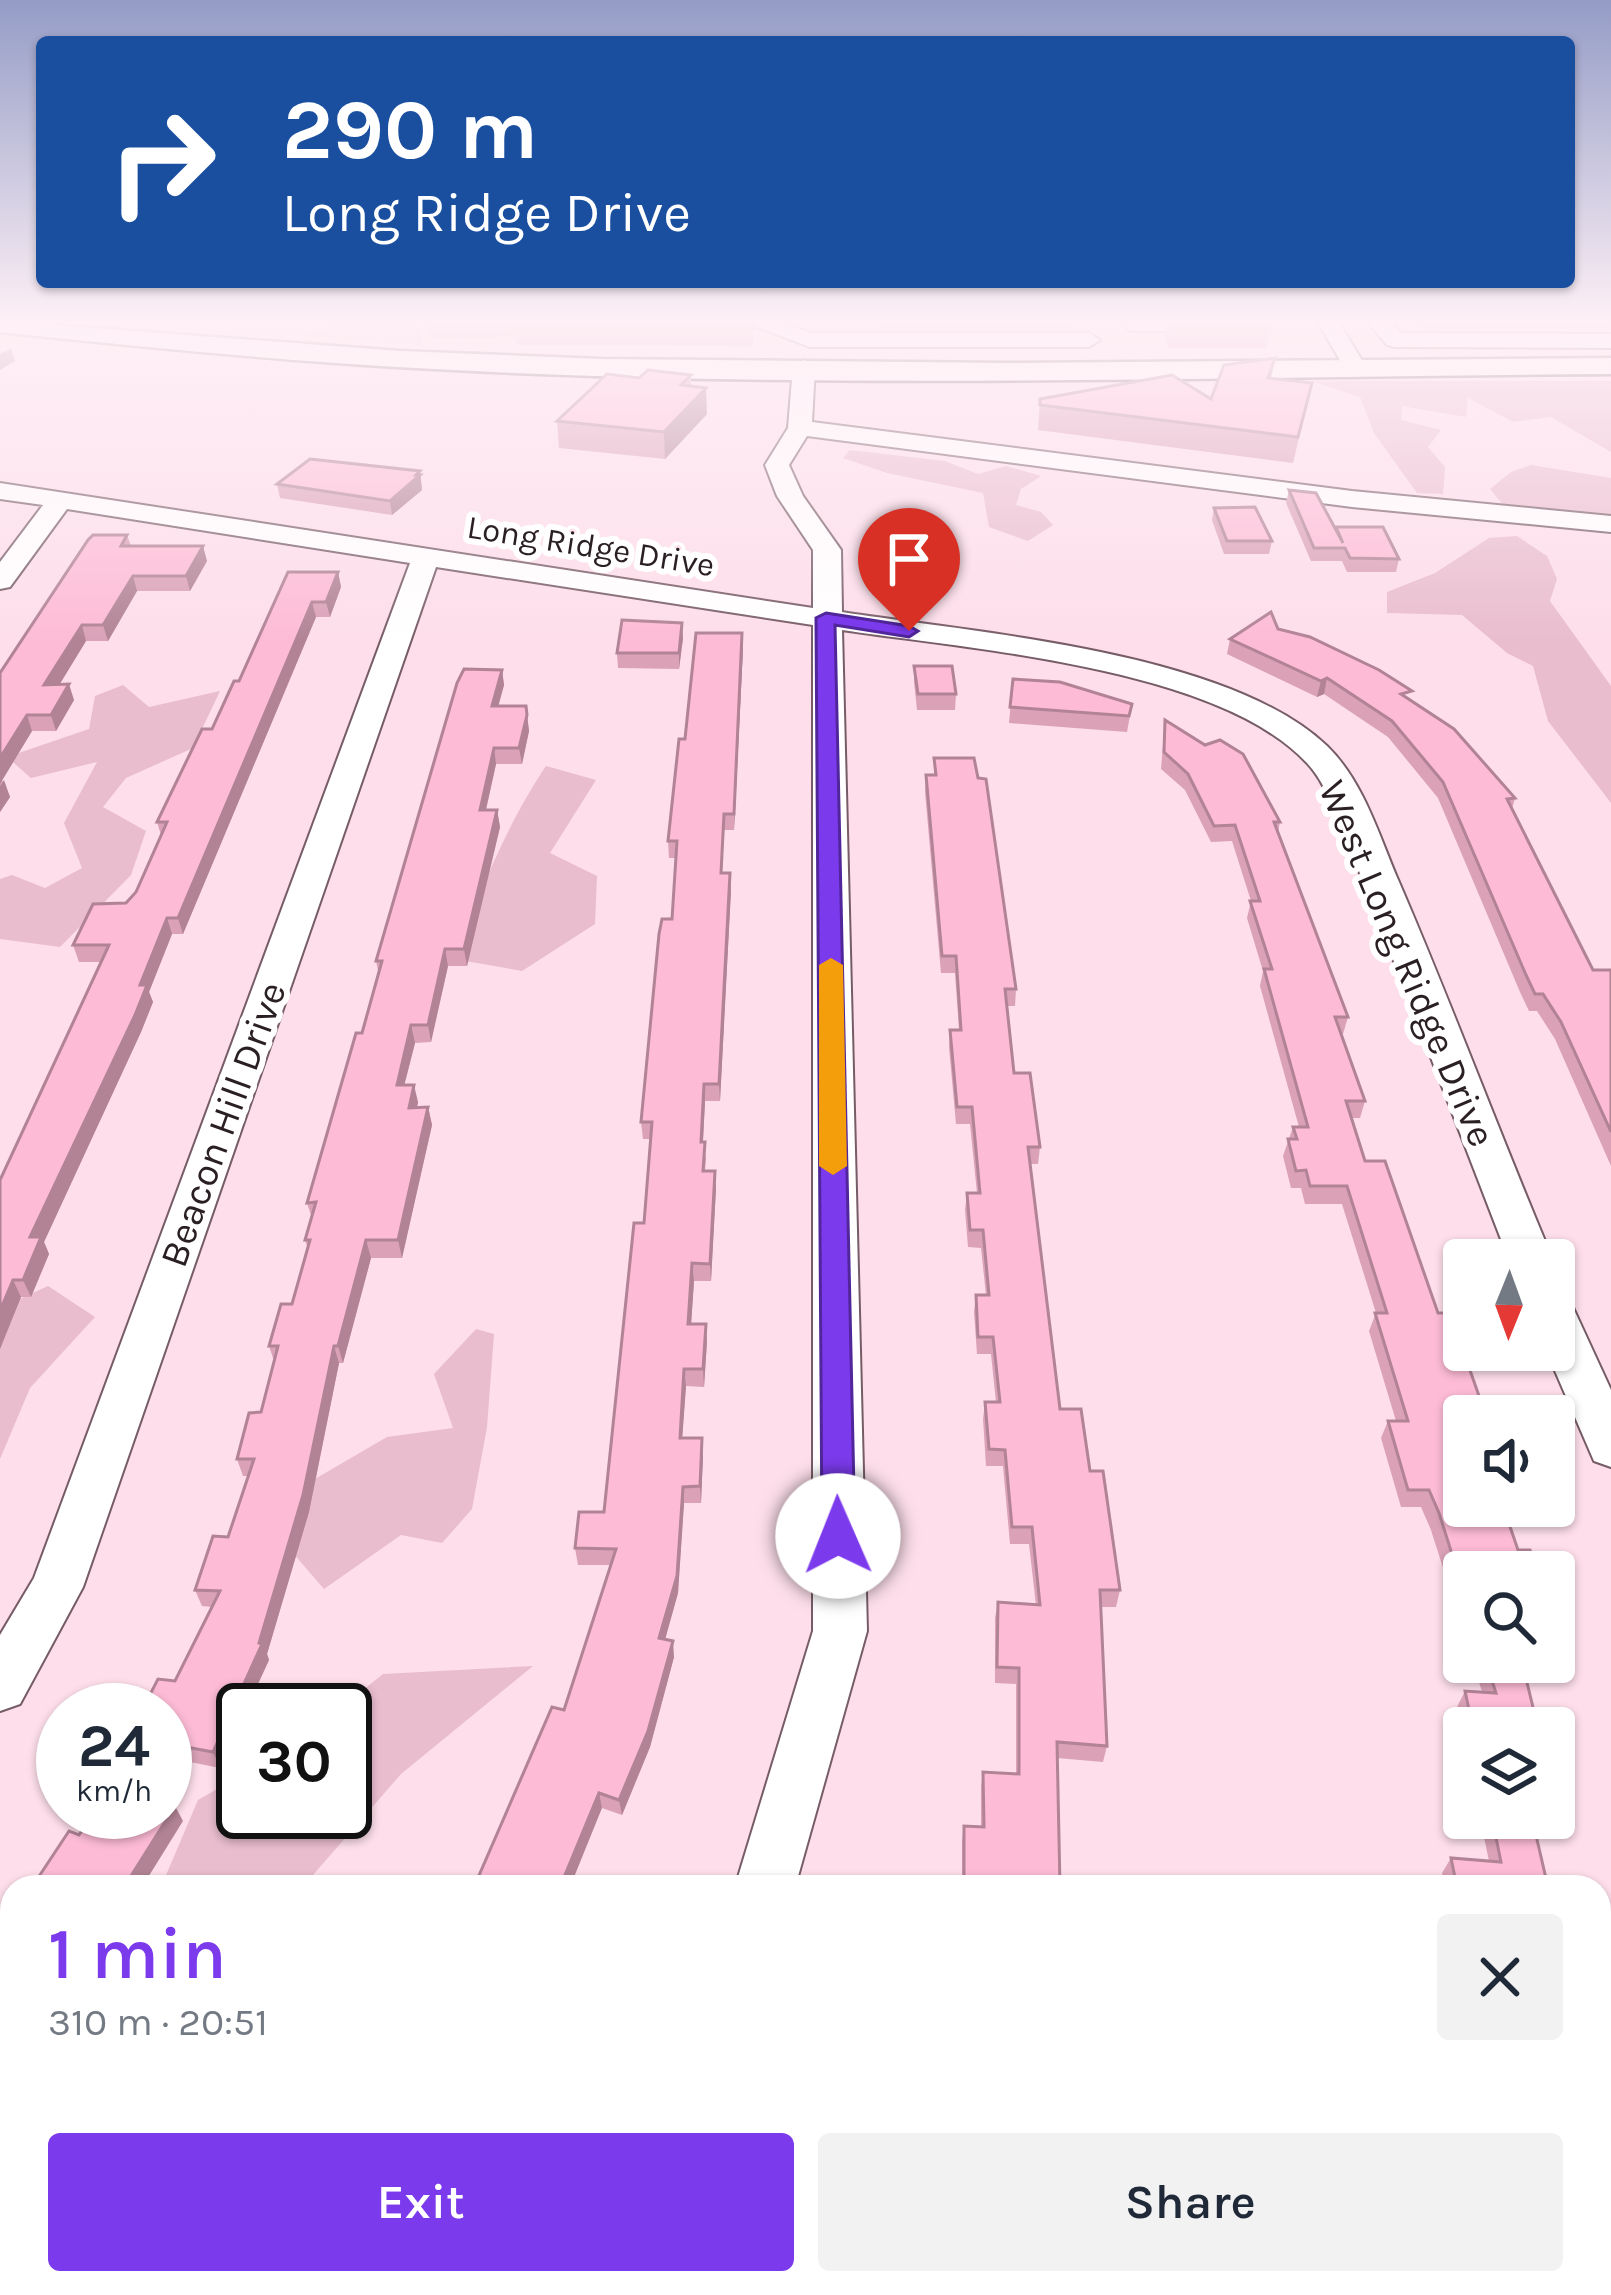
<!DOCTYPE html>
<html lang="en">
<head>
<meta charset="utf-8">
<style>
	:root { --surface:#fff; --page:#f2f2f3; --text:#1f2937; --muted:#747a83; --accent:#7c3aed }
	body { margin:0; font-family:Karla,sans-serif; background:var(--page); color:var(--text); height:100vh; display:flex; flex-direction:column; font-size:45px; white-space:nowrap }
	* { box-sizing:border-box; margin:0 }
	p { font-size:39px; color:var(--muted) }
	.icon { flex:none; width:66px; height:66px; fill:none; stroke:currentColor; stroke-width:2; stroke-linecap:round; stroke-linejoin:round }
	.map { position:relative; flex:1; overflow:hidden }
	.sheet { position:absolute; left:0px; top:1875px; width:1611px; height:420px; display:flex; flex-direction:column; background:var(--surface); border-radius:36px 36px 0 0; box-shadow:0 3px 9px #0004 }
	.sheet>* { flex:none }
	.top-card { position:absolute; left:36px; top:36px; width:1539px; height:252px; border-radius:12px; box-shadow:0 3px 9px #0004; background:#1a4fa0; color:#fff; overflow:hidden }
	.needle { width:78px; rotate:181deg }
	.controls { position:absolute; left:1443px; top:1239px; display:grid; gap:24px }
	.controls a { display:grid; place-items:center; width:132px; height:132px; border-radius:12px; background:var(--surface); box-shadow:0 3px 9px #0004; font-size:60px }
	.speed { position:absolute; left:36px; top:1683px; display:flex; gap:24px; font-size:60px; font-weight:700; text-align:center }
	.speed>* { display:grid; place-content:center; width:156px; height:156px; border-radius:50%; background:var(--surface); box-shadow:0 3px 9px #0004; line-height:1 }
	.speed small { font-size:30px; font-weight:400 }
	.speed .limit { border:6px solid #111; border-radius:18px; background:#fff; color:#111 }
	.pin { position:absolute; display:grid; place-items:center; width:102px; height:102px; color:#fff; margin:-123px -51px; border-radius:50% 50% 50% 0; rotate:-45deg; box-shadow:0 0 12px #0007 }
	.pin .icon { rotate:45deg }
	.me { position:absolute; width:132px; margin:-66px; rotate:359deg; stroke-linejoin:round; filter:drop-shadow(0 0 9px #0008) }
	.turn { display:flex; align-items:center; gap:42px; height:252px; padding:0 48px; font-size:54px }
	.turn .icon { width:156px; height:156px; stroke-width:2.5 }
	.turn b { display:block; font-size:84px; line-height:102px }
	.round { display:grid; place-items:center; flex:none; width:126px; height:126px; border-radius:12px; background:var(--page) }
	.head { display:flex; align-items:center; justify-content:space-between; height:204px; padding:0 48px }
	h1 { font-size:72px; font-weight:600; line-height:90px; color:var(--accent) }
	.primary-button { display:flex; gap:24px; margin-top:auto; padding:24px 48px }
	.primary-button a { flex:1; height:138px; border-radius:12px; background:var(--accent); color:#fff; font-size:48px; font-weight:600; line-height:138px; text-align:center }
	.primary-button a+a { background:var(--page); color:var(--text) }
	.map>svg:first-child { display:block }
	.green { fill:#e9bdce }
	.lines { fill:none; stroke-linecap:round; stroke-linejoin:round }
	.minor-casing { stroke:#765c66; stroke-width:4 }
	.major-casing { stroke:#765c66; stroke-width:5 }
	.minor { fill:#fff; fill-rule:evenodd }
	.major { fill:#fff; fill-rule:evenodd }
	.wall { fill:#daa1b7 }
	.shaded-wall { fill:#b18395 }
	.building { fill:#fdbbd5; stroke:#b18395; stroke-width:3 }
	.route { fill:#7c3aed; stroke:#51269a; stroke-width:3 }
	.slow { fill:#f59e0b }
	.labels { text-anchor:middle; stroke-width:12; stroke-linejoin:round; paint-order:stroke }
	.far-street-label { font-size:33px; fill:#2a1f23; stroke:#fff }
	.street-label { font-size:39px; fill:#2a1f23; stroke:#fff }
</style>
</head>
<body>
<div class="map">
<svg width="1611" height="2295" viewBox="0 0 1611 2295">
	<rect width="100%" height="100%" fill="#fddeea"/>
	<g class="green">
		<polygon points="337,321 419,321 423,345 305,336"/>
		<polygon points="1311,381 1611,381 1611,452 1551,417 1513,422 1468,398 1466,417 1402,406 1401,420 1441,430 1428,447 1445,467 1443,494 1417,493 1374,433 1360,397"/>
		<polygon points="850,450 945,461 978,474 1006,466 1041,476 1021,489 1016,505 1041,512 1053,525 1028,541 989,527 983,493 887,473 843,458"/>
		<polygon points="1531,465 1611,478 1611,515 1504,506 1490,489 1511,472"/>
		<polygon points="1517,536 1547,556 1557,579 1550,601 1611,686 1611,803 1548,721 1533,666 1507,653 1462,615 1387,613 1387,592 1435,573 1489,538"/>
		<polygon points="123,685 149,707 220,691 193,748 126,778 103,807 146,831 131,875 60,947 0,939 0,879 12,875 45,888 82,868 64,823 97,762 31,778 7,757 89,729 95,696"/>
		<path d="M546 766 596 780 550 853 597 876 595 924 522 971 460 960C473 899 511 818 546 766Z"/>
		<polygon points="48,1286 95,1317 30,1388 0,1459 0,1308"/>
		<polygon points="476,1329 494,1334 487,1427 472,1509 442,1543 401,1535 324,1589 280,1538 308,1483 387,1437 453,1428 434,1374"/>
		<polygon points="533,1666 401,1774 313,1875 334,1887 161,1887 198,1800 243,1774 243,1812 345,1812 345,1710 338,1710 383,1674"/>
	</g>
	<g class="lines">
		<defs>
			<g id="minor">
				<polygon points="742,321 774,321 812,333 1089,333 1100,340 1089,347 810,347"/>
				<polygon points="1127,321 1232,321 1235,325 1224,331 1135,331 1127,330"/>
				<polygon points="1317,321 1338,321 1366,367 1363,372 1347,372"/>
				<polygon points="1367,321 1389,321 1401,333 1611,334 1611,348 1395,347 1387,345"/>
				<path d="M804 360 815 367 812 422 1352 491 1611 516V532L1352 507 807 436 789 465 803 496 841 550 842 612C976 633 1227 651 1327 746 1364 782 1379 836 1399 882 1453 1007 1500 1135 1553 1260H1509L1339 819C1330 800 1322 779 1307 763 1218 667 968 649 842 630L867 1631 795 1887H735L813 1631V625L436 567 83 1587 20 1704 0 1711V1635L34 1578 410 563 67 509 10 587 0 589V562L43 505 0 499V483L813 608V550L777 496 765 465 788 428 793 367Z"/>
				<polygon points="1554,1295 1570,1301 1611,1390 1611,1467 1594,1461 1546,1350 1554,1350"/>
				<polygon points="613,2283 683,2283 680,2295 610,2295"/>
			</g>
			<path id="major" d="M0 321 400 351 602 359 1007 363 1611 358V374C1207 377 801 391 397 367 264 359 132 346 0 332Z"/>
		</defs>
		<use href="#minor" class="minor-casing"/>
		<use href="#major" class="major-casing"/>
		<use href="#minor" class="minor"/>
		<use href="#major" class="major"/>
	</g>
	<g class="wall">
		<polygon points="753,321 753,346 516,345 515,337 429,338 426,322"/>
		<rect x="882" y="321" width="190" height="7"/>
		<polygon points="1166,321 1266,321 1270,329 1266,348 1169,348 1164,335"/>
		<polygon points="1404,321 1611,321 1611,329 1429,329"/>
		<polygon points="1275,358 1271,379 1312,383 1293,463 1038,430 1040,399 1211,399"/>
		<polygon points="691,375 691,386 707,414 665,459 559,448 557,421 639,378"/>
		<polygon points="420,471 422,490 392,515 280,498 277,484"/>
		<polygon points="1289,490 1335,529 1399,559 1396,572 1347,572 1342,561 1311,561 1286,503"/>
		<polygon points="1214,508 1272,541 1269,554 1224,554 1212,520"/>
		<polygon points="896,533 940,562 939,577 902,578 895,548"/>
		<polygon points="127,535 131,546 207,561 190,591 137,591 108,641 86,641 59,685 74,700 56,731 32,731 2,780 10,797 0,812 0,673"/>
		<polygon points="338,572 341,587 330,617 316,617 183,934 172,934 149,992 153,1002 141,1032 44,1242 49,1254 31,1297 21,1297 0,1349 0,1180 101,962 79,962 73,945 126,903 136,892 161,835 157,822 239,681"/>
		<polygon points="1278,629 1409,700 1515,798 1512,809 1593,970 1611,970 1611,1166 1555,1039 1537,1011 1529,1011 1520,992 1438,798 1388,737 1324,694 1317,697 1227,654 1230,639"/>
		<polygon points="683,638 679,669 618,668 617,653"/>
		<polygon points="743,649 734,830 724,830 722,873 731,890 720,1101 705,1101 703,1142 706,1159 705,1171 716,1188 711,1281 694,1281 691,1324 707,1341 704,1387 686,1386 682,1438 703,1455 701,1503 684,1503 678,1593 665,1639 674,1657 650,1747 622,1815 602,1808 564,1710 611,1565 578,1565 575,1548 604,1512 644,1223 650,1139 643,1139 641,1122 672,919 676,858 669,858 668,841 685,739"/>
		<polygon points="914,666 956,694 955,710 917,710 914,682"/>
		<polygon points="502,670 504,685 498,706 526,706 529,731 522,764 496,764 486,810 497,810 500,827 467,966 448,966 431,1042 415,1043 404,1085 418,1102 417,1108 428,1107 432,1125 402,1258 371,1258 343,1363 339,1363 309,1512 267,1654 269,1660 246,1710 243,1710 243,1718 220,1768 165,1757 165,1710 175,1681 212,1607 202,1606 195,1590 228,1537 248,1476 243,1476 237,1459 261,1412 274,1361 269,1346 292,1304 308,1249 305,1240 312,1218 307,1203 379,975 376,961"/>
		<polygon points="1013,679 1132,704 1127,732 1009,723"/>
		<polygon points="1165,720 1280,822 1278,832 1348,1017 1343,1034 1341,1034 1365,1101 1360,1118 1352,1118 1464,1572 1464,1634 1431,1530 1421,1507 1401,1507 1381,1438 1388,1421 1396,1421 1369,1331 1376,1313 1342,1204 1305,1204 1301,1188 1291,1188 1283,1156 1293,1127 1299,1127 1260,986 1263,971 1247,918 1251,901 1232,841 1211,842 1185,790 1161,769"/>
		<polygon points="934,758 1016,989 1015,1006 1007,1006 1014,1073 1040,1147 1038,1164 1030,1164 1060,1409 1090,1471 1120,1590 1116,1607 1101,1607 1107,1746 1103,1762 1057,1758 1060,1887 962,1887 962,1841 964,1826 981,1827 981,1787 983,1772 1016,1774 1016,1684 995,1683 995,1618 998,1602 1036,1605 1029,1544 1010,1544 1003,1466 986,1466 983,1419 985,1402 996,1402 991,1354 977,1354 974,1312 976,1295 986,1295 981,1248 968,1247 965,1210 967,1193 977,1193 970,1124 956,1124 949,1047 950,1030 959,1030 955,973 941,973 925,792 926,775 934,775"/>
		<polygon points="1473,1662 1543,1662 1542,1665 1522,1665 1538,1728 1464,1728 1464,1742 1457,1707 1465,1691 1482,1692"/>
		<polygon points="1554,1796 1559,1815 1549,1830 1534,1829 1548,1887 1445,1887 1442,1873 1451,1858 1489,1861 1480,1818 1554,1818"/>
		<polygon points="1465,2283 1547,2283 1547,2285 1577,2295 1465,2295"/>
	</g>
	<g class="shaded-wall">
		<polygon points="11,348 15,361 0,370 0,354"/>
		<polygon points="706,388 707,414 665,459 664,432"/>
		<polygon points="420,471 422,490 392,515 390,501"/>
		<polygon points="203,546 207,561 190,591 186,576"/>
		<polygon points="338,572 341,587 330,617 326,602"/>
		<polygon points="133,576 137,591 108,641 103,625"/>
		<polygon points="312,602 316,617 183,934 178,918"/>
		<polygon points="682,623 683,638 679,669 679,653"/>
		<polygon points="82,625 86,641 50,700 44,685"/>
		<polygon points="742,633 743,649 734,830 734,814"/>
		<polygon points="502,670 504,685 494,722 492,706"/>
		<polygon points="1327,678 1324,694 1317,697 1321,681"/>
		<polygon points="69,684 74,700 56,731 51,715"/>
		<polygon points="27,715 32,731 0,784 0,758"/>
		<polygon points="527,715 529,731 522,764 519,748"/>
		<polygon points="494,748 496,764 482,827 480,810"/>
		<polygon points="4,780 10,797 0,812 0,786"/>
		<polygon points="497,810 500,827 467,966 464,949"/>
		<polygon points="730,873 731,890 720,1101 719,1084"/>
		<polygon points="167,918 172,934 149,992 153,1002 141,1032 44,1242 49,1254 31,1297 23,1280 30,1237 140,985"/>
		<polygon points="445,949 448,966 431,1042 428,1025"/>
		<polygon points="411,1025 415,1043 400,1102 397,1085"/>
		<polygon points="704,1084 705,1101 702,1159 701,1142"/>
		<polygon points="414,1085 418,1102 413,1125 409,1108"/>
		<polygon points="428,1107 432,1125 402,1258 398,1240"/>
		<polygon points="715,1171 716,1188 711,1281 710,1264"/>
		<polygon points="366,1240 371,1258 343,1363 338,1346"/>
		<polygon points="692,1263 694,1281 690,1341 688,1324"/>
		<polygon points="13,1280 21,1297 0,1349 0,1311"/>
		<polygon points="706,1324 707,1341 704,1387 703,1369"/>
		<polygon points="334,1346 339,1363 309,1512 267,1654 269,1660 246,1710 243,1710 243,1718 220,1768 213,1752"/>
		<polygon points="684,1369 686,1386 681,1455 680,1438"/>
		<polygon points="702,1438 703,1455 701,1503 700,1486"/>
		<polygon points="683,1487 684,1503 678,1593 661,1654 659,1638"/>
		<polygon points="673,1641 674,1657 650,1747 622,1815 619,1800"/>
		<polygon points="599,1793 602,1808 570,1887 560,1887"/>
		<polygon points="175,1806 183,1821 142,1887 124,1887"/>
		<polygon points="7,2061 12,2067 12,2082 0,2097 0,2069"/>
		<polygon points="62,2283 81,2283 73,2295 53,2295"/>
		<polygon points="265,2283 270,2283 276,2290 273,2295 259,2295"/>
		<polygon points="429,2283 440,2283 435,2295 424,2295"/>
	</g>
	<g class="building">
		<polygon points="517,321 753,321 753,329 514,329"/>
		<polygon points="1169,321 1266,321 1270,329 1172,329"/>
		<polygon points="1275,358 1268,378 1312,383 1298,437 1040,405 1040,399 1172,375 1211,399 1224,365"/>
		<polygon points="648,370 691,375 681,385 706,388 664,432 557,421 607,374 639,378"/>
		<polygon points="310,459 420,471 416,475 420,475 390,501 277,484"/>
		<polygon points="1289,490 1316,493 1343,543 1336,527 1383,527 1399,559 1350,558 1345,548 1314,548"/>
		<polygon points="1255,507 1272,541 1227,541 1214,508"/>
		<polygon points="896,533 933,533 940,562 902,563"/>
		<polygon points="93,535 127,535 121,546 203,546 186,576 133,576 103,625 82,625 44,685 69,684 51,715 27,715 0,758 0,673 88,540"/>
		<polygon points="288,572 338,572 326,602 312,602 178,918 167,918 140,985 147,985 135,1015 30,1237 41,1237 23,1280 13,1280 0,1311 0,1180 109,945 73,945 93,904 126,903 136,892 167,822 157,822 202,729 212,729 234,681 239,681"/>
		<polygon points="1271,612 1278,629 1310,637 1379,670 1412,691 1401,694 1454,729 1515,798 1507,799 1593,970 1611,970 1611,1132 1561,1022 1543,994 1535,994 1526,975 1443,782 1392,721 1327,678 1321,681 1230,639"/>
		<polygon points="622,620 682,623 679,653 617,653"/>
		<polygon points="696,633 742,633 734,814 724,814 721,873 730,873 719,1084 704,1084 701,1142 705,1142 703,1171 715,1171 710,1264 692,1263 688,1324 706,1324 703,1369 684,1369 680,1438 702,1438 700,1486 683,1487 677,1576 659,1638 673,1641 648,1731 619,1800 599,1793 560,1887 474,1887 552,1707 564,1710 616,1549 575,1548 579,1512 604,1512 634,1223 644,1223 652,1122 641,1122 659,934 662,919 672,919 677,841 668,841 679,739 685,739"/>
		<polygon points="914,666 952,666 956,694 918,694"/>
		<polygon points="464,669 502,670 492,706 526,706 527,715 519,748 494,748 480,810 497,810 464,949 445,949 428,1025 411,1025 397,1085 414,1085 409,1108 428,1107 398,1240 366,1240 338,1346 334,1346 303,1495 259,1643 262,1644 213,1752 165,1743 165,1710 142,1710 158,1679 175,1681 220,1591 195,1590 213,1536 228,1537 254,1459 237,1459 249,1413 261,1412 278,1346 269,1346 281,1304 292,1304 310,1240 305,1240 316,1202 307,1203 356,1033 362,1033 382,961 376,961 457,683"/>
		<polygon points="1013,679 1060,682 1132,704 1129,716 1010,707"/>
		<polygon points="1165,720 1205,745 1220,740 1243,754 1280,822 1274,822 1348,1017 1335,1017 1365,1101 1346,1101 1365,1161 1385,1161 1438,1313 1450,1313 1486,1416 1464,1416 1464,1506 1503,1506 1518,1550 1530,1550 1538,1572 1464,1572 1464,1592 1439,1513 1429,1490 1408,1490 1388,1421 1408,1421 1375,1313 1387,1313 1347,1186 1310,1186 1306,1170 1296,1171 1288,1139 1297,1139 1293,1127 1308,1127 1264,969 1272,969 1250,901 1260,901 1235,825 1214,826 1188,774 1164,752"/>
		<polygon points="934,758 974,758 978,778 986,779 1016,989 1005,989 1014,1073 1030,1073 1040,1147 1028,1147 1060,1409 1081,1409 1090,1471 1103,1471 1120,1590 1100,1590 1107,1746 1057,1742 1060,1887 964,1887 964,1826 984,1827 983,1772 1019,1774 1019,1668 997,1667 998,1602 1040,1605 1032,1527 1012,1527 1005,1450 989,1449 985,1402 1000,1402 993,1337 978,1337 976,1295 989,1295 983,1230 970,1230 967,1193 980,1193 972,1107 957,1107 950,1030 961,1030 956,956 942,956 926,775 936,775"/>
		<polygon points="1486,1662 1522,1662 1538,1728 1473,1728 1465,1691 1496,1693"/>
		<polygon points="165,1803 175,1806 124,1887 32,1887 69,1831 79,1835 94,1812 165,1812"/>
		<polygon points="1492,1818 1532,1818 1548,1887 1457,1887 1451,1858 1501,1862"/>
		<polygon points="0,2111 12,2120 12,2283 62,2283 53,2295 0,2295"/>
		<polygon points="119,2283 265,2283 259,2295 112,2295"/>
		<polygon points="341,2283 429,2283 424,2295 336,2295"/>
		<polygon points="999,2283 1207,2283 1237,2293 1239,2283 1405,2283 1404,2295 997,2295"/>
		<polygon points="1475,2283 1547,2283 1547,2285 1577,2295 1475,2295"/>
	</g>
	<linearGradient id="sky" x2="0" y2="1"><stop stop-color="#949cc6"/><stop offset="0.5" stop-color="#fef0f6"/><stop offset="1" stop-color="#fef0f6" stop-opacity="0"/></linearGradient>
	<rect width="1611" height="643" fill="url(#sky)"/>
	<polygon class="route" points="826,613 909,626 918,631 909,637 835,625 855,1536 850,1546 838,1551 827,1546 822,1536 816,618"/>
	<polygon class="slow" points="831,958 843,965 847,1166 833,1175 819,1166 819,965"/>
	<g class="labels">
		<g class="far-street-label">
			<text transform="translate(591 545) rotate(9)" y="12">Long Ridge Drive</text>
		</g>
		<g class="street-label">
			<text transform="translate(1408 963) rotate(67)" y="14">West Long Ridge Drive</text>
			<text transform="translate(222 1124) rotate(-70)" y="14">Beacon Hill Drive</text>
		</g>
	</g>
</svg>
<div class="controls">
<a><svg class="needle" viewBox="-14 -14 28 28"><path d="M0-13l5 13h-10z" fill="#e53935"/><path d="M0 13l5-13h-10z" fill="#747a83"/></svg></a>
<a><svg class="icon" aria-label="sound" viewBox="0 0 24 24"><path d="M4 9h4l5-4v14l-5-4H4zM17 9q2 3 0 6"/></svg></a>
<a><svg class="icon" aria-label="search" viewBox="0 0 24 24"><circle cx="10" cy="10" r="6"/><path d="M15 15l6 6"/></svg></a>
<a><svg class="icon" aria-label="layers" viewBox="0 0 24 24"><path d="M12 4l9 5-9 5-9-5zM3 14l9 5 9-5"/></svg></a>
</div>
<div class="speed"><div>24<small>km/h</small></div><div class="limit">30</div></div>
<div class="pin" style="left:909px;top:631px;background:#d93025"><svg class="icon" aria-label="arrive" viewBox="0 0 24 24"><path d="M6 21V4h12l-3 4 3 4H6"/></svg></div>
<svg class="me" style="left:838px;top:1536px" viewBox="-20 -20 40 40"><circle r="19" fill="#fff"/><path d="M0-13L10 11 0 6-10 11z" fill="#7c3aed"/></svg>
<div class="top-card">
<div class="turn"><svg class="icon" aria-label="right" viewBox="0 0 24 24"><path d="M7 20v-9h11M14 6l5 5-5 5"/></svg><div><b>290 m</b>Long Ridge Drive</div></div>
</div>
<section class="sheet">
<div class="head"><div><h1>1 min</h1><p>310 m · 20:51</p></div><a class="round"><svg class="icon" aria-label="close" viewBox="0 0 24 24"><path d="M6 6l12 12M18 6L6 18"/></svg></a></div>
<div class="primary-button"><a>Exit</a><a>Share</a></div>
</section>
</div>
</body>
</html>
